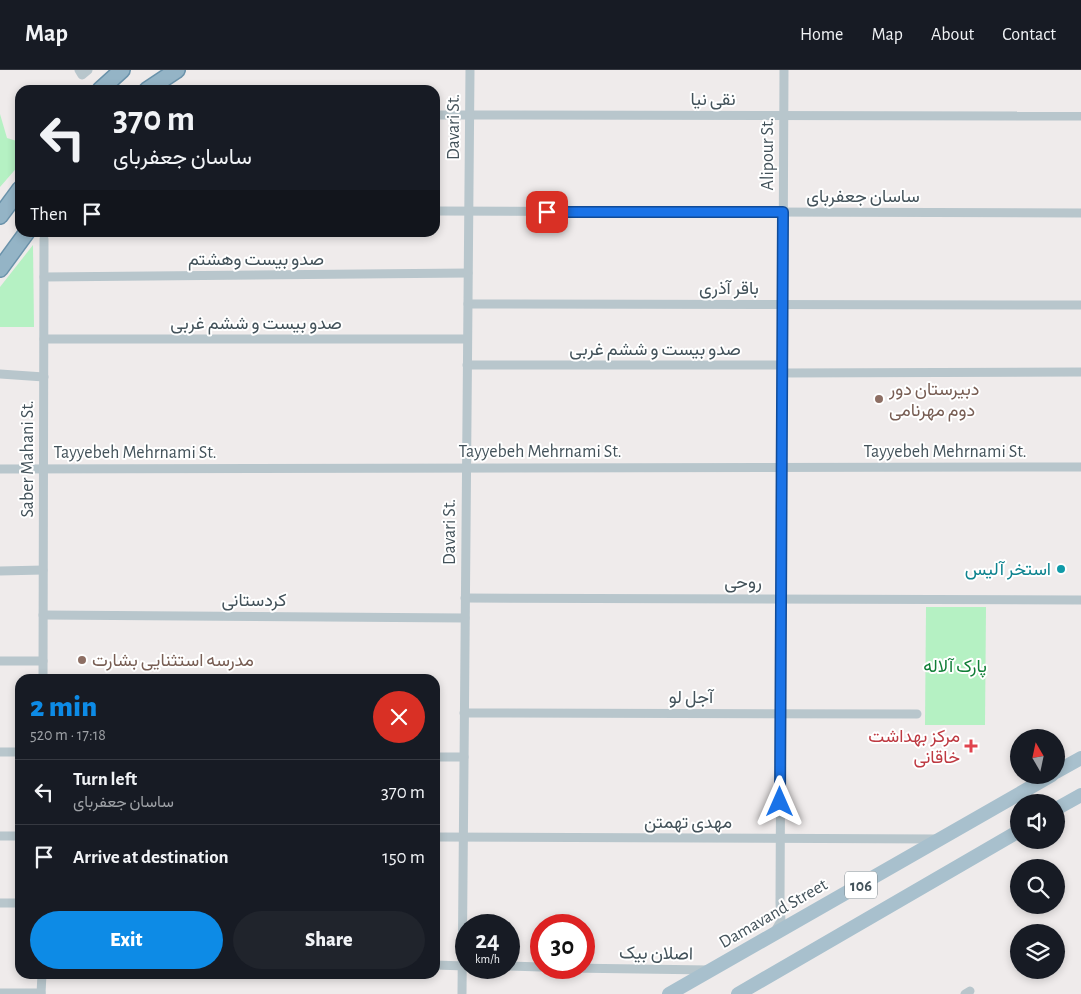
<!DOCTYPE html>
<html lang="en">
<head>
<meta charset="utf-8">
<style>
	:root { --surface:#171b24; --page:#20242c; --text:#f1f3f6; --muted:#9ea1a6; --line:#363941; --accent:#0d8be6 }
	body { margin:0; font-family:"Alegreya Sans",Vazirmatn,sans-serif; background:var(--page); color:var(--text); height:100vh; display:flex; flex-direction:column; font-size:19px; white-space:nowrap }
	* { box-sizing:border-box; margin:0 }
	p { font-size:16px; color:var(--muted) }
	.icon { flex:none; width:28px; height:28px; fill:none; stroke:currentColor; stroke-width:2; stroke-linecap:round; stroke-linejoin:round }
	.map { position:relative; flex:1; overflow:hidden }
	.panel { position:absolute; left:15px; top:604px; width:425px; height:305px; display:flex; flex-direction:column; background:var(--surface); border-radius:15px; box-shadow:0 2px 8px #0003 }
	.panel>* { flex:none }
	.top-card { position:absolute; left:15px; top:15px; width:425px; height:152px; border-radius:15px; box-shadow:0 2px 8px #0003; background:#171b24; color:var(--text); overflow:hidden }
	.needle { width:32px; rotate:351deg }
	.buttons { position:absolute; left:1010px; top:659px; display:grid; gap:10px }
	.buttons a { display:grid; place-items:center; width:55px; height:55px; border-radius:50%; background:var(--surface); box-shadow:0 2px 8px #0003; font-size:25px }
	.speed { position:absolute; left:455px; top:844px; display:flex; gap:10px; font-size:25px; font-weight:700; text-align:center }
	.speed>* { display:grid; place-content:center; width:65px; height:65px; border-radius:50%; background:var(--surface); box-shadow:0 2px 8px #0003; line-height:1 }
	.speed small { font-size:12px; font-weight:400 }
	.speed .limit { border:8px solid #d22; background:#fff; color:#111 }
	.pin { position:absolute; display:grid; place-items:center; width:42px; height:42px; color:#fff; margin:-21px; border-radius:10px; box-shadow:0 2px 8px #0006 }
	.me { position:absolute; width:55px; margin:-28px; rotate:0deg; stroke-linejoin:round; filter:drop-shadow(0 0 4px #0008) }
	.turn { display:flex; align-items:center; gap:18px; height:105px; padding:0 15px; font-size:22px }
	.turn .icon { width:65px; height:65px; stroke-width:2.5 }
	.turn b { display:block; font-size:35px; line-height:42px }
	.then { display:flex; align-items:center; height:48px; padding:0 15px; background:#0003; gap:10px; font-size:19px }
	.round { display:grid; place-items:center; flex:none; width:52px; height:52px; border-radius:26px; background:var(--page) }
	.overview { display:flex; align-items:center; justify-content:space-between; height:85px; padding:0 15px }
	h1 { font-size:30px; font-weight:800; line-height:38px; color:var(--accent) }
	.primary-button { display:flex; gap:10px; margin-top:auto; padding:10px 15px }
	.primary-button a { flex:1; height:58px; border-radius:30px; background:var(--accent); color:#fff; font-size:20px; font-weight:800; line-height:58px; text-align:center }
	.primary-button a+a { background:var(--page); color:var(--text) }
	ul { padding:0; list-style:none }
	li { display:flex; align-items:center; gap:15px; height:65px; padding:0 15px; border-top:1px solid var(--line) }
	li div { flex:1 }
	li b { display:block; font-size:19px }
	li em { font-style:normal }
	header { display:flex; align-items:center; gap:30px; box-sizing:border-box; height:70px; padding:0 25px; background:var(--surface); border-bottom:1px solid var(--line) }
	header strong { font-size:24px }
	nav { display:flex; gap:28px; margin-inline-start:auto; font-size:18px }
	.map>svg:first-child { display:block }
	.green { fill:#b5f1c3 }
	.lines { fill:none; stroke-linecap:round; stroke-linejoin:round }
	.trunk-casing { stroke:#6a92aa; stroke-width:18 }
	.minor { stroke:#b8c6cc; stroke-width:9 }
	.primary { stroke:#a8c0cd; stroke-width:14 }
	.trunk { stroke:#94b4c6; stroke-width:15 }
	.route-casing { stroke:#114b97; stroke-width:12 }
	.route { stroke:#1a73e8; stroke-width:9 }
	.education-dot { fill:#8d6e63; stroke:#fff; stroke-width:2 }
	.culture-dot { fill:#0f9aa8; stroke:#fff; stroke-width:2 }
	.health-dot { fill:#e0444e; stroke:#fff; stroke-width:2 }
	.labels { text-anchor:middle; stroke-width:4; stroke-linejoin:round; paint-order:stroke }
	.shield { fill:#fff; stroke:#7b868c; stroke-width:1 }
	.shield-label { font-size:16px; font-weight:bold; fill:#43525a }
	.street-label { font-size:18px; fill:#43525a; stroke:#fff }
	.education-label { font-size:18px; fill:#785e54; stroke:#fff; text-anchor:start }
	.culture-label { font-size:18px; fill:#0d838f; stroke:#fff; text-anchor:end }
	.park-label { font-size:18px; fill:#107e37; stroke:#fff }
	.health-label { font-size:18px; fill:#be3a42; stroke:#fff; text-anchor:end }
</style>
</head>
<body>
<header>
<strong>Map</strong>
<nav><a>Home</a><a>Map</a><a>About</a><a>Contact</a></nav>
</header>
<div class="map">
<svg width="1081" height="924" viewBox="0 0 1081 924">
	<rect width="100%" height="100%" fill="#efebeb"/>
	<g class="green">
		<polygon points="0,44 7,68 20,72 20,94 0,117"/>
		<polygon points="33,175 34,257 0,257 0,217"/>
		<polygon points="926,537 986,537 985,655 925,655"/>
	</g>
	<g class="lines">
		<defs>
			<g id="trunk">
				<polyline points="100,20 122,0"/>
				<polyline points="147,20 177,0"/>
				<polyline points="0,146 20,119"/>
				<polyline points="0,199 27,162"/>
			</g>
		</defs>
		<use href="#trunk" class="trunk-casing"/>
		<g class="minor">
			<polyline points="79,0 82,5 88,0"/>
			<polyline points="435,45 1081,46"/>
			<polyline points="435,141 1081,143"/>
			<polyline points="44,207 468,203"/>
			<polyline points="468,234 1081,235"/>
			<polyline points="44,269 467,269"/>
			<polyline points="467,295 782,295"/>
			<polyline points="782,303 1081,302"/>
			<polyline points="0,304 44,307"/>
			<polyline points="0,399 1081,397"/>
			<polyline points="0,501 43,500"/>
			<polyline points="465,528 1081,530"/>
			<polyline points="43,545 465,548"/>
			<polyline points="0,591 43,591"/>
			<polyline points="43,609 44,169"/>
			<polyline points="464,643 917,644"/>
			<polyline points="0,682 20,682"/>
			<polyline points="435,687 464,687"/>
			<polyline points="0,766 20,766"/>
			<polyline points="435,767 939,769"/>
			<polyline points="0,833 20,833"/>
			<polyline points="774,863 781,851 780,833 784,0"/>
			<polyline points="435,895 466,896"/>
			<polyline points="509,896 541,897"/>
			<polyline points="569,898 709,900"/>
			<polyline points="0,923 41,923"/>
			<polyline points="41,924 42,904"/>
			<polyline points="462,924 470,0"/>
			<polyline points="965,924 970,921"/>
		</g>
		<g class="primary">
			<polyline points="1056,702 1081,688"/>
			<polyline points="1056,739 1081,725"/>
			<polyline points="669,924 1052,705"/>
			<polyline points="738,924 1019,761"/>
		</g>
		<use href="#trunk" class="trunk"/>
	</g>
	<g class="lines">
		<defs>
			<polyline id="route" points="547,142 783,142 780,732"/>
		</defs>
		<use href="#route" class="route-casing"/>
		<use href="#route" class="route"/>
	</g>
	<g class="education-dot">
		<circle cx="879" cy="329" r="5"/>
		<circle cx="82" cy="590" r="5"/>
	</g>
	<circle class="culture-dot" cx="1061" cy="499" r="5"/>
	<path class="health-dot" d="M968.5 668.5h5v5h5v5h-5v5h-5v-5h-5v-5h5z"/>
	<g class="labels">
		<rect class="shield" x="845" y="801.5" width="32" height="27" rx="4"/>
		<g class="shield-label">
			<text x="861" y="821">106</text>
		</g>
		<g class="street-label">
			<text x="713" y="35">نقی نیا</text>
			<text transform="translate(453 57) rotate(-90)" y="6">Davari St.</text>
			<text transform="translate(767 84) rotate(-90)" y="6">Alipour St.</text>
			<text x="863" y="132">ساسان جعفربای</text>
			<text x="256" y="195">صدو بیست وهشتم</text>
			<text x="729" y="224">باقر آذری</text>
			<text x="256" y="259">صدو بیست و ششم غربی</text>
			<text x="655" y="285">صدو بیست و ششم غربی</text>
			<text x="540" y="387">Tayyebeh Mehrnami St.</text>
			<text x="945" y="387">Tayyebeh Mehrnami St.</text>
			<text x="135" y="388">Tayyebeh Mehrnami St.</text>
			<text transform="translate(27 389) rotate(-90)" y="6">Saber Mahani St.</text>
			<text transform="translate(449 462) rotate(-90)" y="6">Davari St.</text>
			<text x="743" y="518">روحی</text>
			<text x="254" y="536">کردستانی</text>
			<text x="691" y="633">آجل لو</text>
			<text x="688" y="758">مهدی تهمتن</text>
			<text transform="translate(773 843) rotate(-30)" y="6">Damavand Street</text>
			<text transform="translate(656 883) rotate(1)" y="6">اصلان بیک</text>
		</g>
		<g class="education-label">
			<text x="889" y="325">دبیرستان دور<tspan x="889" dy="21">دوم مهرنامی</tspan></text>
			<text x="92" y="596">مدرسه استثنایی بشارت</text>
		</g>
		<g class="culture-label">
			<text x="1051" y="505">استخر آلیس</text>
		</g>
		<g class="park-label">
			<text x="955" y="602">پارک آلاله</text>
		</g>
		<g class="health-label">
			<text x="960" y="672">مرکز بهداشت<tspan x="960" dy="21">خاقانی</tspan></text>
		</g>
	</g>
</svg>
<div class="buttons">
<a><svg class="needle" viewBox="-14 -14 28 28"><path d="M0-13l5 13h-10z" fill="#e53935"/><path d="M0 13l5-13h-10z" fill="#9ea1a6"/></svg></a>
<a><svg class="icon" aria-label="sound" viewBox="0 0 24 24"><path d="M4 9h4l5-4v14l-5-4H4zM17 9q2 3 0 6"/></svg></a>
<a><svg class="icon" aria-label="search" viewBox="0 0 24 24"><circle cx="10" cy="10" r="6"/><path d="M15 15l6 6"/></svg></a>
<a><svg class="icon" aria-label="layers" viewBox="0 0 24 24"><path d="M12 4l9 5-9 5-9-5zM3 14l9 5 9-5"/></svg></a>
</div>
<div class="speed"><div>24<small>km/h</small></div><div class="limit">30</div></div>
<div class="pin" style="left:547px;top:142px;background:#d93025"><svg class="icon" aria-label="arrive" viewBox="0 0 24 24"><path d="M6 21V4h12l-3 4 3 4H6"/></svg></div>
<svg class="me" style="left:780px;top:732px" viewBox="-20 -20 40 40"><path d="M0-17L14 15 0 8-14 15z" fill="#1a73e8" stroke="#fff" stroke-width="4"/></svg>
<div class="top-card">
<div class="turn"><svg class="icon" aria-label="left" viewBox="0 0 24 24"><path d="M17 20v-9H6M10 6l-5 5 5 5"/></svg><div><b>370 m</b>ساسان جعفربای</div></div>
<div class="then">Then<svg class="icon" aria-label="arrive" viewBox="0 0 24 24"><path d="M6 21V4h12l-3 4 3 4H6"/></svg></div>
</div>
<section class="panel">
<div class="overview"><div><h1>2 min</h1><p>520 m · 17:18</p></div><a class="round" style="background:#d93025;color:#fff"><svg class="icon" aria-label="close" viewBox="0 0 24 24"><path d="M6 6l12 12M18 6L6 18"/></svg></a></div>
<ul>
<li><svg class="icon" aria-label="left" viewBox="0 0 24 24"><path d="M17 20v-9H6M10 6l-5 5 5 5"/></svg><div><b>Turn left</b><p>ساسان جعفربای</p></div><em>370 m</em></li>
<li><svg class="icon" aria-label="arrive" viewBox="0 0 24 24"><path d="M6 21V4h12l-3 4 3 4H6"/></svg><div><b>Arrive at destination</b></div><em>150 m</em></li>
</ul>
<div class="primary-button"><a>Exit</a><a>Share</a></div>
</section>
</div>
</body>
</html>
